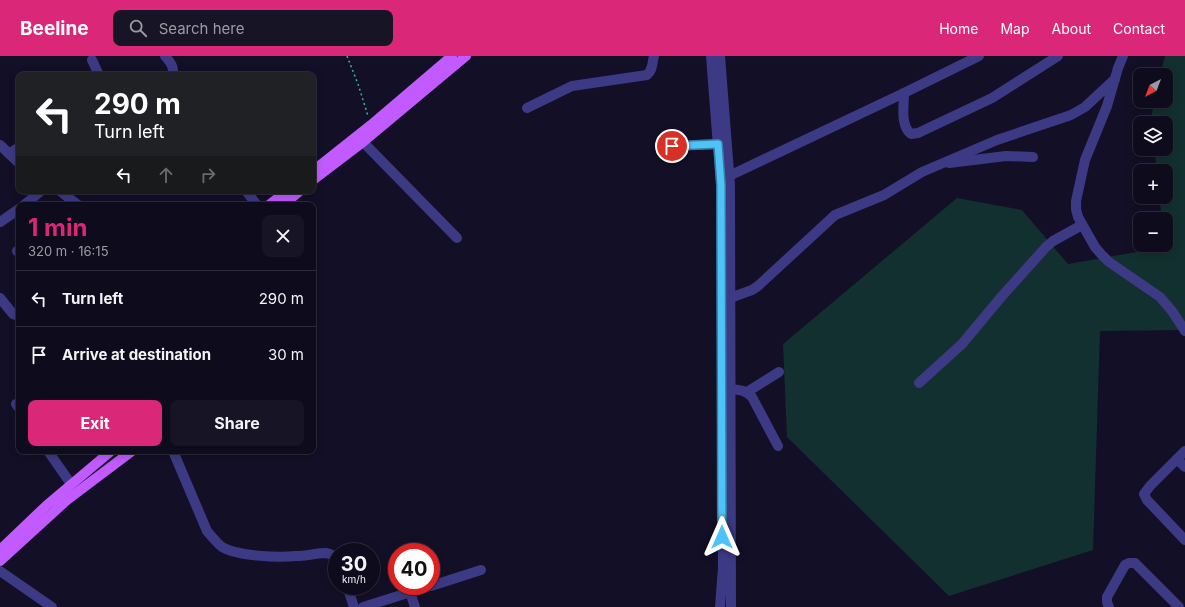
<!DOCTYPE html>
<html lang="en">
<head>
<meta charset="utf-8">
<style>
	:root { --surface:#0e0b1c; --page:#171425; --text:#f1f3f6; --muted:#9b9ba3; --line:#2e2b3b; --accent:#db2777 }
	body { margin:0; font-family:Inter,sans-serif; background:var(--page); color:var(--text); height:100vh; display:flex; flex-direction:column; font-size:15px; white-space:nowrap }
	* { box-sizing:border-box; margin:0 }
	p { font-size:13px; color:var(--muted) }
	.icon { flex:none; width:22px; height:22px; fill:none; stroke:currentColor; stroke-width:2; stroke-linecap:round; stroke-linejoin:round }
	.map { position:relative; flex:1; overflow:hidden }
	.details { position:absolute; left:16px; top:146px; width:300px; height:252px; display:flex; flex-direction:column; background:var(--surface); border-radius:8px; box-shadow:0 2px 10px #0003,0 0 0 1px var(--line) }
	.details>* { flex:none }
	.top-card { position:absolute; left:16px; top:16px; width:300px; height:122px; border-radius:8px; box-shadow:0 2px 10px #0003,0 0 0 1px var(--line); background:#202124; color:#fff; overflow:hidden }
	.needle { width:26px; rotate:222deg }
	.buttons { position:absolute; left:1133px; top:12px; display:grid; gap:8px }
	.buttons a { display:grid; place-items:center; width:40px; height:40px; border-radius:8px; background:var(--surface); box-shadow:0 2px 10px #0003,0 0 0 1px var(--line); font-size:20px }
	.speed { position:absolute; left:328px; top:487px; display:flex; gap:8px; font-size:20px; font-weight:700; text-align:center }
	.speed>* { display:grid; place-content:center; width:52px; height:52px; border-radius:50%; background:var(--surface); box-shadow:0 2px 10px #0003,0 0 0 1px var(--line); line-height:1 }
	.speed small { font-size:10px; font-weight:400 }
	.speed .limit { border:6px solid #d22; background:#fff; color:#111 }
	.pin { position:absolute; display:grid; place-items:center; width:34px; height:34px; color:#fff; margin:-17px; border:2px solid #fff; border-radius:50%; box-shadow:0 1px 4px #0007 }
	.me { position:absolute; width:44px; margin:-22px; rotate:0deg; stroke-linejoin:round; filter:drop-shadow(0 0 3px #0008) }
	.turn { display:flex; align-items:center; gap:14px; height:84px; padding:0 12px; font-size:18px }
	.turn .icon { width:52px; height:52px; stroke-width:2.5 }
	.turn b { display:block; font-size:28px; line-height:34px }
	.lanes { display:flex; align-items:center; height:38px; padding:0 12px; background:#0003; justify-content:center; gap:20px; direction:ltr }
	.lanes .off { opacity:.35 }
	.round { display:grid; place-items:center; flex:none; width:42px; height:42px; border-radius:8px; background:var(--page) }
	.overview { display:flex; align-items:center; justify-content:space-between; height:68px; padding:0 12px }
	h1 { font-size:24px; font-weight:700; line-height:30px; color:var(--accent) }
	.cta { display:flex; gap:8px; margin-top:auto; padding:8px 12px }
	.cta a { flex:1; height:46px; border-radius:8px; background:var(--accent); color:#fff; font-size:16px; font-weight:700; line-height:46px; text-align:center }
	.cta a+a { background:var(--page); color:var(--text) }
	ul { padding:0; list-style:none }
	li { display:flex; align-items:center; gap:12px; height:56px; padding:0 12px; border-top:1px solid var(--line) }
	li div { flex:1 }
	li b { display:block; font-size:15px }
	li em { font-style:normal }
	header { display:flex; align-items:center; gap:24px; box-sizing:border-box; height:56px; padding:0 20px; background:var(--accent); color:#fff }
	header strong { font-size:19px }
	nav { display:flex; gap:22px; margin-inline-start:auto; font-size:14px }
	.search { width:280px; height:36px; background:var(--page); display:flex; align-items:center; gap:10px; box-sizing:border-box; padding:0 14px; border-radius:8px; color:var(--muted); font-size:15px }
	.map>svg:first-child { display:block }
	.grass { fill:#12302f }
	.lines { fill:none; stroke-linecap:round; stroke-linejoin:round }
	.path { stroke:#2fb8b0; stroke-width:1.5; stroke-dasharray:2 3; stroke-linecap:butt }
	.minor { stroke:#3d3a85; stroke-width:10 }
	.major { stroke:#c25bff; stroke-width:10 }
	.route-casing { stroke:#337fa1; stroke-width:10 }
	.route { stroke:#4fc3f7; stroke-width:7 }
</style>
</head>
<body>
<header>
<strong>Beeline</strong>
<div class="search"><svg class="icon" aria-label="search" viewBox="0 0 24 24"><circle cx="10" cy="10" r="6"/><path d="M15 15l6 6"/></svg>Search here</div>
<nav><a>Home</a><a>Map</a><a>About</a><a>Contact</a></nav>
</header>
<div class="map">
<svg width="1185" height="551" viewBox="0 0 1185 551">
	<rect width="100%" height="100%" fill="#130f26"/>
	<polygon class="grass" points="1165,0 1185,0 1185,274 1100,275 1093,494 949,540 787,381 783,288 957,142 1022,154 1068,208 1165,191 1165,189 1166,189 1166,163 1162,163 1159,141 1166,141 1166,115 1157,115 1154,93 1166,93 1166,67 1152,67 1151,61 1155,45 1166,45 1166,19 1160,19"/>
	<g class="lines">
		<polyline class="path" points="347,0 358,28 368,60"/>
		<g class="minor">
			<path d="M165 0C170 6 175 11 172 19"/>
			<polyline points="711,0 721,129 723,512 720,551"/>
			<polyline points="720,0 730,129 731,551"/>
			<polyline points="1123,0 1118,12 1107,50 1085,104 1076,145 1076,153 1078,161 1095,191 1101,198 1109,206 1160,241 1172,255 1185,275"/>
			<polyline points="92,4 99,19"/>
			<path d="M904 37C904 50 900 69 911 78L918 77 992 42 1058 0"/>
			<path d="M527 52 572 30 647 19C653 14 652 7 654 0"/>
			<polyline points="363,86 457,182"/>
			<polyline points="0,89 19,107"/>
			<polyline points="672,90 723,88"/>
			<polyline points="9,98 19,91"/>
			<polyline points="949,107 1006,100 1033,101"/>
			<polyline points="729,120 904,37 979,0"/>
			<polyline points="60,135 78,149"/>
			<polyline points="246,135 257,149"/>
			<polyline points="24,149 41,135"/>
			<polyline points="0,166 19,153"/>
			<polyline points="17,195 19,197"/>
			<polyline points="0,242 13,258 16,259 19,257"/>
			<polyline points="730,242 752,234 758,230 835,159 884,139 922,116 997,84 1071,59 1085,51 1115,23"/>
			<polyline points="919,327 962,288 1002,240 1046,191 1053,185 1082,169"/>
			<path d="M731 333C740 334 745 334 752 341L778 390"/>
			<polyline points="747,336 779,316"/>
			<polyline points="16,348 19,352"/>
			<polyline points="48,395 71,428"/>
			<path d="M173 395 207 475C212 481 216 486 222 491 237 500 278 502 296 500 306 500 317 497 326 497 331 498 334 499 337 503"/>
			<polyline points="1185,395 1150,430 1144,438 1147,444 1185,484"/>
			<polyline points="1177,403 1185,411"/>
			<polyline points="0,515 52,551"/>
			<polyline points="347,530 354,551"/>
			<polyline points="431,530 481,514"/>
			<polyline points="410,536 415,551"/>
			<polyline points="363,551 430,530"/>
			<polyline points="1109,551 1107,546 1107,541 1125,509 1129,507 1135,507 1179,551"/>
		</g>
		<g class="major">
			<polyline points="313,115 371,69 452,0"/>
			<polyline points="313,124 363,86 466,0"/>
			<polyline points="269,149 287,135"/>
			<polyline points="283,149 300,135"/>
			<polyline points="0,494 47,449 111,395"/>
			<polyline points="0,505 67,444 132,395"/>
		</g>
	</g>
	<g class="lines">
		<defs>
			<polyline id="route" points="672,90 718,88 721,129 722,481"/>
		</defs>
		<use href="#route" class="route-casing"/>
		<use href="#route" class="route"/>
	</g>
</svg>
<div class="buttons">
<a><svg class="needle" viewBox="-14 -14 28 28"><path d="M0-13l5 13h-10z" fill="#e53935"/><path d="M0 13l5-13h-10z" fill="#9b9ba3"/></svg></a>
<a><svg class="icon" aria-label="layers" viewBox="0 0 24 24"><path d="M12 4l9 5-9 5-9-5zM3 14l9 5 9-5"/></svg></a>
<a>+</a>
<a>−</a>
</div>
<div class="speed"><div>30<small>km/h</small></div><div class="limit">40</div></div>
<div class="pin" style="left:672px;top:90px;background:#d93025"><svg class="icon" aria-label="arrive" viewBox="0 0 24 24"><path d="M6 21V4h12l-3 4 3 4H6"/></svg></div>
<svg class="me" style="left:722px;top:481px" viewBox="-20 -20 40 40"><path d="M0-17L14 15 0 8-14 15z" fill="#4fc3f7" stroke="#fff" stroke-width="4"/></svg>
<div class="top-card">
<div class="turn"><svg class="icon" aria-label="left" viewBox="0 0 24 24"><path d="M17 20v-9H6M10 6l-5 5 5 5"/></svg><div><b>290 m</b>Turn left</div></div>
<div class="lanes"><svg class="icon" aria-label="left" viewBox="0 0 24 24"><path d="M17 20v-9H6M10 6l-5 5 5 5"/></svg><svg class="icon off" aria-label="ahead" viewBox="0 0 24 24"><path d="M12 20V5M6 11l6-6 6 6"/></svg><svg class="icon off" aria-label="right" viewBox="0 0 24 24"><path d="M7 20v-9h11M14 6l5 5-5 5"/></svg></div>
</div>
<section class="details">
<div class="overview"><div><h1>1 min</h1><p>320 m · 16:15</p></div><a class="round"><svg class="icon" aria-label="close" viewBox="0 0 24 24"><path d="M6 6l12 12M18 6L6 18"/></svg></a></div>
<ul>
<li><svg class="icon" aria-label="left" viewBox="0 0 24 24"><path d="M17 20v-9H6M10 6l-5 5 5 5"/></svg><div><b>Turn left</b></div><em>290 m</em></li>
<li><svg class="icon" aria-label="arrive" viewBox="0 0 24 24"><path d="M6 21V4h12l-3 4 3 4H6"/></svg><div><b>Arrive at destination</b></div><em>30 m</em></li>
</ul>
<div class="cta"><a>Exit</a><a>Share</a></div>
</section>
</div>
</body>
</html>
